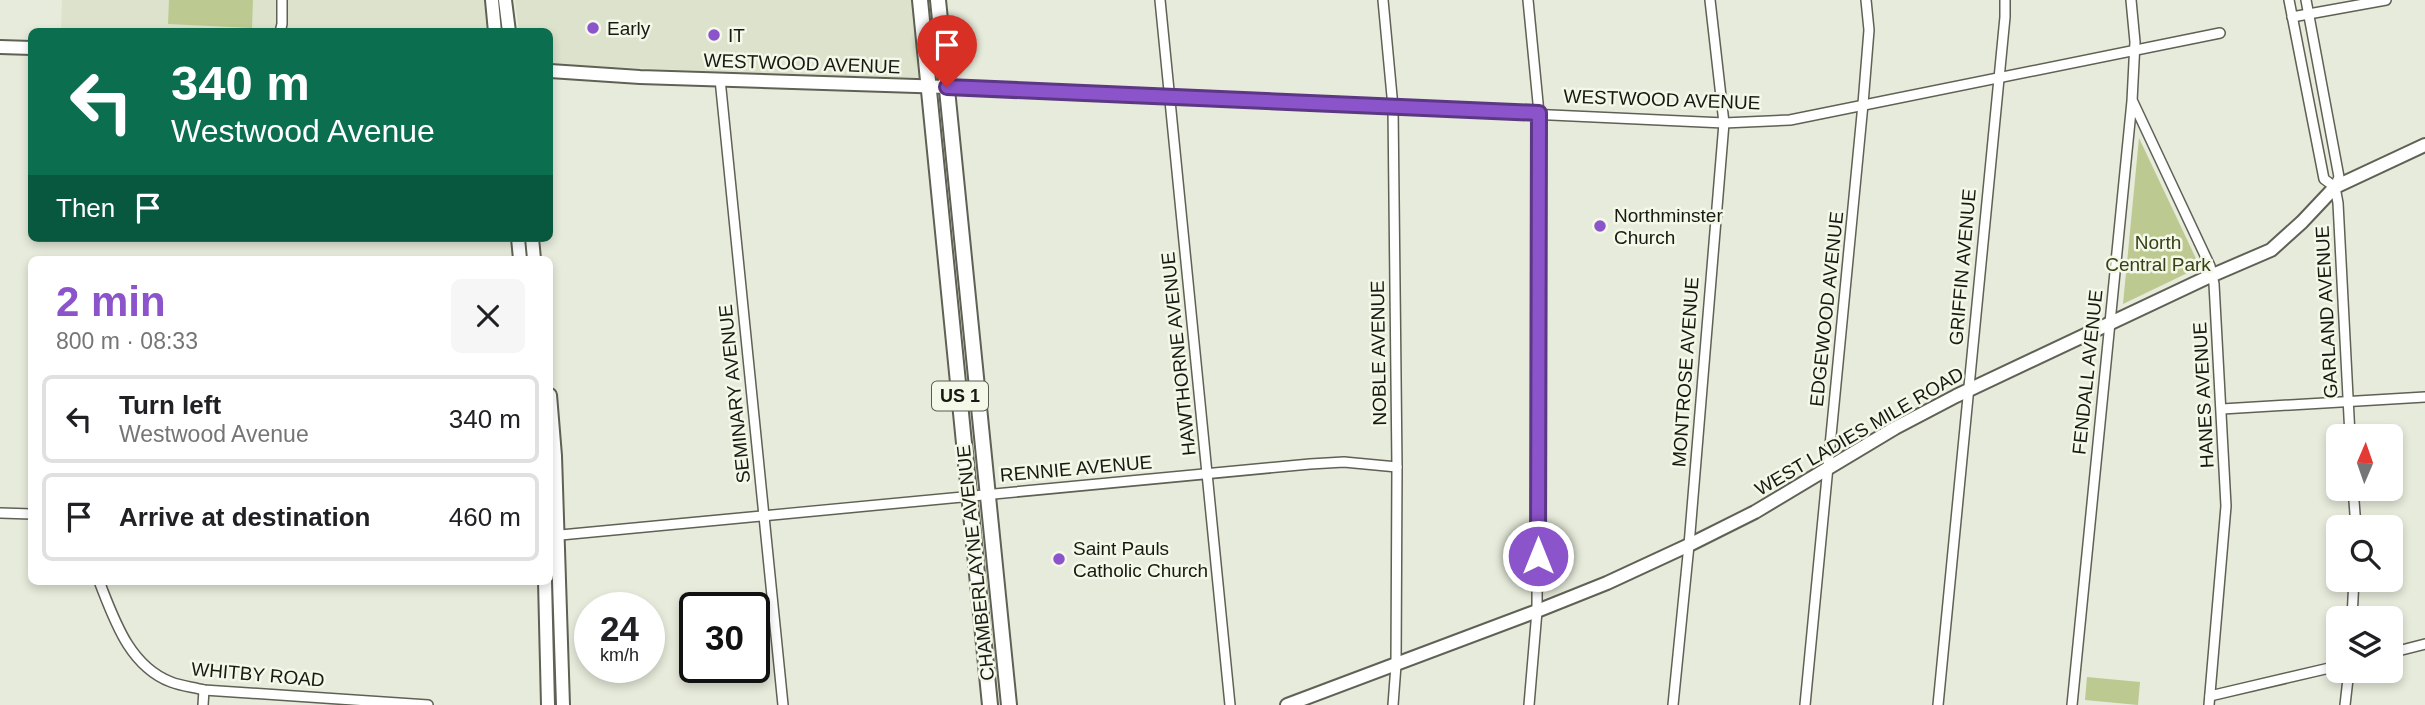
<!DOCTYPE html>
<html lang="en">
<head>
<meta charset="utf-8">
<style>
	:root { --surface:#fff; --page:#f6f6f6; --text:#202124; --muted:#757577; --line:#e0e0e0; --accent:#8c54cb }
	body { margin:0; font-family:Arial,sans-serif; background:var(--page); color:var(--text); height:100vh; display:flex; flex-direction:column; font-size:26px; white-space:nowrap }
	* { box-sizing:border-box; margin:0 }
	p { font-size:23px; color:var(--muted) }
	.icon { flex:none; width:38px; height:38px; fill:none; stroke:currentColor; stroke-width:2; stroke-linecap:round; stroke-linejoin:round }
	.map { position:relative; flex:1; overflow:hidden }
	.side { position:absolute; left:28px; top:256px; width:525px; height:329px; display:flex; flex-direction:column; background:var(--surface); border-radius:10px; box-shadow:0 4px 10px #0003 }
	.side>* { flex:none }
	.guide { position:absolute; left:28px; top:28px; width:525px; height:214px; border-radius:10px; box-shadow:0 4px 10px #0003; background:#0b6e4f; color:#fff; overflow:hidden }
	.needle { width:46px; rotate:2deg }
	.buttons { position:absolute; left:2326px; top:424px; display:grid; gap:14px }
	.buttons a { display:grid; place-items:center; width:77px; height:77px; border-radius:10px; background:var(--surface); box-shadow:0 4px 10px #0003; font-size:35px }
	.speed { position:absolute; left:574px; top:592px; display:flex; gap:14px; font-size:35px; font-weight:700; text-align:center }
	.speed>* { display:grid; place-content:center; width:91px; height:91px; border-radius:50%; background:var(--surface); box-shadow:0 4px 10px #0003; line-height:1 }
	.speed small { font-size:18px; font-weight:400 }
	.speed .limit { border:4px solid #111; border-radius:10px; background:#fff; color:#111 }
	.pin { position:absolute; display:grid; place-items:center; width:60px; height:60px; color:#fff; margin:-72px -30px; border-radius:50% 50% 50% 0; rotate:-45deg; box-shadow:0 0 7px #0007 }
	.pin .icon { rotate:45deg }
	.me { position:absolute; width:77px; margin:-38px; rotate:0deg; stroke-linejoin:round; filter:drop-shadow(0 0 5px #0008) }
	.turn { display:flex; align-items:center; gap:24px; height:147px; padding:0 28px; font-size:32px }
	.turn .icon { width:91px; height:91px; stroke-width:2.5 }
	.turn b { display:block; font-size:49px; line-height:60px }
	.then { display:flex; align-items:center; height:66px; padding:0 28px; background:#0003; gap:14px; font-size:26px }
	.round { display:grid; place-items:center; flex:none; width:74px; height:74px; border-radius:10px; background:var(--page) }
	.summary { display:flex; align-items:center; justify-content:space-between; height:119px; padding:0 28px }
	h1 { font-size:42px; font-weight:600; line-height:52px; color:var(--accent) }
	ul { padding:0; list-style:none }
	li { display:flex; align-items:center; gap:21px; height:88px; margin:0 14px 10px; padding:0 14px; border:4px solid var(--line); border-radius:10px }
	li div { flex:1 }
	li b { display:block; font-size:26px }
	li em { font-style:normal }
	.map>svg:first-child { display:block }
	.built { fill:#dce2cb }
	.green { fill:#bcca92 }
	.lines { fill:none; stroke-linecap:round; stroke-linejoin:round }
	.street-casing { stroke:#5e6154; stroke-width:12 }
	.secondary-casing { stroke:#5e6154; stroke-width:16 }
	.primary-casing { stroke:#5e6154; stroke-width:18 }
	.street { stroke:#fff; stroke-width:9 }
	.secondary { stroke:#fff; stroke-width:12 }
	.primary { stroke:#fff; stroke-width:14 }
	.route-casing { stroke:#5b3784; stroke-width:18 }
	.route { stroke:#8c54cb; stroke-width:12 }
	.poi-dot { fill:#8c54cb; stroke:#f3f8e8; stroke-width:2.5 }
	.labels { text-anchor:middle; stroke-width:5; stroke-linejoin:round; paint-order:stroke }
	.shield { fill:#f3f8e8; stroke:#595c53; stroke-width:2 }
	.shield-label { font-size:18px; font-weight:bold; fill:#171913 }
	.poi-label { font-size:19px; fill:#171913; stroke:#f3f8e8; text-anchor:start }
	.street-label { font-size:19px; fill:#171913; stroke:#f3f8e8 }
	.park-label { font-size:19px; fill:#384017; stroke:#f3f8e8 }
</style>
</head>
<body>
<div class="map">
<svg width="2425" height="705" viewBox="0 0 2425 705">
	<rect width="100%" height="100%" fill="#e6ebdb"/>
	<g class="built">
		<polygon points="62,0 484,0 487,31 61,32"/>
		<polygon points="515,0 913,0 922,81 550,64 550,32 519,31"/>
	</g>
	<g class="green">
		<polygon points="169,0 253,0 252,28 168,24"/>
		<polygon points="2139,138 2200,267 2123,304"/>
		<polygon points="2087,677 2140,682 2138,705 2085,700"/>
	</g>
	<g class="lines">
		<defs>
			<g id="street">
				<polyline points="1160,0 1230,705"/>
				<polyline points="1383,0 1393,107 1397,467 1396,665 1393,705"/>
				<polyline points="1528,0 1539,113 1537,611 1529,705"/>
				<polyline points="2289,0 2324,179 2335,187"/>
				<polyline points="2306,0 2339,177 2335,187 2338,203 2350,436"/>
				<polyline points="2292,17 2386,0"/>
				<polyline points="280,32 282,24 282,0"/>
				<polyline points="720,79 783,705"/>
				<polyline points="947,87 1724,123 1790,120 2220,33"/>
				<polyline points="2133,102 2210,266 2214,284 2226,506 2209,705"/>
				<polyline points="2222,409 2425,397"/>
				<polyline points="2353,488 2356,527"/>
				<polyline points="0,513 32,514"/>
				<polyline points="550,536 1310,464 1344,462 1397,467"/>
				<path d="M99 581C114 619 129 666 171 682 181 686 193 687 204 690L428 705"/>
				<polyline points="2352,618 2354,579"/>
				<polyline points="2390,653 2425,644"/>
				<polyline points="2210,696 2338,666"/>
				<polyline points="203,705 204,690"/>
				<polyline points="1673,705 1689,545 1724,123 1710,0"/>
				<polyline points="1805,705 1863,104 1869,30 1866,0"/>
				<polyline points="1938,705 2005,17 2005,0"/>
				<polyline points="2072,705 2132,101 2135,42 2131,0"/>
				<polyline points="2345,705 2349,670"/>
			</g>
			<g id="secondary">
				<polyline points="492,0 495,32"/>
				<polyline points="505,0 509,32"/>
				<polyline points="0,47 32,48"/>
				<polyline points="550,71 640,77 947,87"/>
				<polyline points="518,238 520,259"/>
				<polyline points="532,238 534,259"/>
				<polyline points="550,395 555,456 563,705"/>
				<polyline points="545,581 548,705"/>
				<polyline points="1287,705 1537,611 1607,583 1689,545 1755,512 1895,428 1956,396 2206,278 2271,250 2302,222 2335,187 2425,145"/>
			</g>
			<g id="primary">
				<polyline points="920,0 990,705"/>
				<polyline points="938,0 1009,705"/>
			</g>
		</defs>
		<use href="#street" class="street-casing"/>
		<use href="#secondary" class="secondary-casing"/>
		<use href="#primary" class="primary-casing"/>
		<use href="#street" class="street"/>
		<use href="#secondary" class="secondary"/>
		<use href="#primary" class="primary"/>
	</g>
	<g class="lines">
		<defs>
			<polyline id="route" points="947,87 1539,113 1538,556"/>
		</defs>
		<use href="#route" class="route-casing"/>
		<use href="#route" class="route"/>
	</g>
	<g class="poi-dot">
		<circle cx="593" cy="28" r="7"/>
		<circle cx="714" cy="35" r="7"/>
		<circle cx="1600" cy="226" r="7"/>
		<circle cx="1059" cy="559" r="7"/>
	</g>
	<g class="labels">
		<rect class="shield" x="932" y="381.5" width="56" height="29" rx="5"/>
		<g class="shield-label">
			<text x="960" y="402">US 1</text>
		</g>
		<g class="poi-label">
			<text x="607" y="35">Early</text>
			<text x="728" y="42">IT</text>
			<text x="1614" y="222">Northminster<tspan x="1614" dy="22">Church</tspan></text>
			<text x="1073" y="555">Saint Pauls<tspan x="1073" dy="22">Catholic Church</tspan></text>
		</g>
		<g class="street-label">
			<text transform="translate(802 63) rotate(2)" y="7">WESTWOOD AVENUE</text>
			<text transform="translate(1662 99) rotate(2)" y="7">WESTWOOD AVENUE</text>
			<text transform="translate(1962 267) rotate(-85)" y="7">GRIFFIN AVENUE</text>
			<text transform="translate(1826 309) rotate(-84)" y="7">EDGEWOOD AVENUE</text>
			<text transform="translate(2326 312) rotate(-93)" y="7">GARLAND AVENUE</text>
			<text transform="translate(1378 353) rotate(-91)" y="7">NOBLE AVENUE</text>
			<text transform="translate(1178 354) rotate(-96)" y="7">HAWTHORNE AVENUE</text>
			<text transform="translate(1685 372) rotate(-86)" y="7">MONTROSE AVENUE</text>
			<text transform="translate(2087 372) rotate(-84)" y="7">FENDALL AVENUE</text>
			<text transform="translate(734 394) rotate(-96)" y="7">SEMINARY AVENUE</text>
			<text transform="translate(2203 395) rotate(-93)" y="7">HANES AVENUE</text>
			<text transform="translate(1859 431) rotate(-30)" y="7">WEST LADIES MILE ROAD</text>
			<text transform="translate(1076 468) rotate(-5)" y="7">RENNIE AVENUE</text>
			<text transform="translate(975 563) rotate(-96)" y="7">CHAMBERLAYNE AVENUE</text>
			<text transform="translate(258 674) rotate(5)" y="7">WHITBY ROAD</text>
		</g>
		<g class="park-label">
			<text x="2158" y="249">North<tspan x="2158" dy="22">Central Park</tspan></text>
		</g>
	</g>
</svg>
<div class="buttons">
<a><svg class="needle" viewBox="-14 -14 28 28"><path d="M0-13l5 13h-10z" fill="#e53935"/><path d="M0 13l5-13h-10z" fill="#757577"/></svg></a>
<a><svg class="icon" aria-label="search" viewBox="0 0 24 24"><circle cx="10" cy="10" r="6"/><path d="M15 15l6 6"/></svg></a>
<a><svg class="icon" aria-label="layers" viewBox="0 0 24 24"><path d="M12 4l9 5-9 5-9-5zM3 14l9 5 9-5"/></svg></a>
</div>
<div class="speed"><div>24<small>km/h</small></div><div class="limit">30</div></div>
<div class="pin" style="left:947px;top:87px;background:#d93025"><svg class="icon" aria-label="arrive" viewBox="0 0 24 24"><path d="M6 21V4h12l-3 4 3 4H6"/></svg></div>
<svg class="me" style="left:1538px;top:556px" viewBox="-20 -20 40 40"><circle r="17" fill="#8c54cb" stroke="#fff" stroke-width="3"/><path d="M0-11L8 9 0 5-8 9z" fill="#fff"/></svg>
<div class="guide">
<div class="turn"><svg class="icon" aria-label="left" viewBox="0 0 24 24"><path d="M17 20v-9H6M10 6l-5 5 5 5"/></svg><div><b>340 m</b>Westwood Avenue</div></div>
<div class="then">Then<svg class="icon" aria-label="arrive" viewBox="0 0 24 24"><path d="M6 21V4h12l-3 4 3 4H6"/></svg></div>
</div>
<section class="side">
<div class="summary"><div><h1>2 min</h1><p>800 m · 08:33</p></div><a class="round"><svg class="icon" aria-label="close" viewBox="0 0 24 24"><path d="M6 6l12 12M18 6L6 18"/></svg></a></div>
<ul>
<li><svg class="icon" aria-label="left" viewBox="0 0 24 24"><path d="M17 20v-9H6M10 6l-5 5 5 5"/></svg><div><b>Turn left</b><p>Westwood Avenue</p></div><em>340 m</em></li>
<li><svg class="icon" aria-label="arrive" viewBox="0 0 24 24"><path d="M6 21V4h12l-3 4 3 4H6"/></svg><div><b>Arrive at destination</b></div><em>460 m</em></li>
</ul>
</section>
</div>
</body>
</html>
